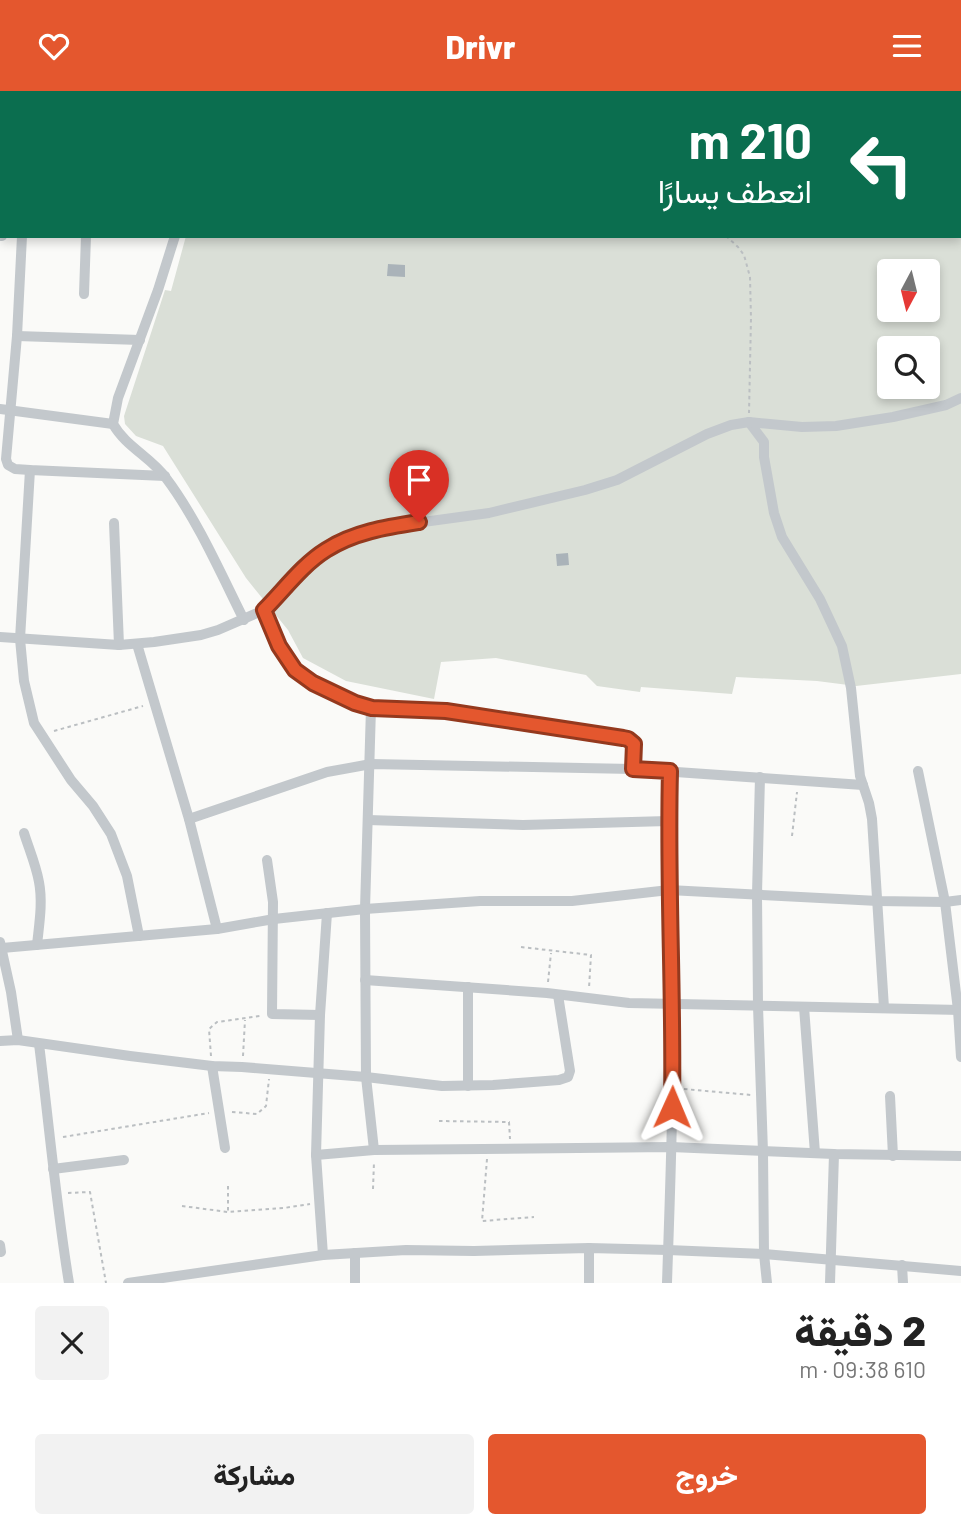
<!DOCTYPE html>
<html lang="ar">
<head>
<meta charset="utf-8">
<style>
	:root { --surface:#fff; --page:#f2f2f2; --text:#222; --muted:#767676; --accent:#e4572e }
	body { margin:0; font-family:Barlow,Vazirmatn,sans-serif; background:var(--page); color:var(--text); direction:rtl; height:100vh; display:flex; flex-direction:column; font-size:26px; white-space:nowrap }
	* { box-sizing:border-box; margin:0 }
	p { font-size:23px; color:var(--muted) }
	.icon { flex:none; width:38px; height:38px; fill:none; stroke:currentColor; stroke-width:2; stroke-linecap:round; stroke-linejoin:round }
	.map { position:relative; height:1192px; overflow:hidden; direction:ltr }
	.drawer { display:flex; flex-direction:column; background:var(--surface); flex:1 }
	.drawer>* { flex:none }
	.guide { position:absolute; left:0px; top:0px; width:962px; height:147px; box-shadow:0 4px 10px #0003; direction:rtl; background:#0b6e4f; color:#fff; overflow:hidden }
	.needle { width:46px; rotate:187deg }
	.buttons { position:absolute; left:877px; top:168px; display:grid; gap:14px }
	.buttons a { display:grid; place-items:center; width:63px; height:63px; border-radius:7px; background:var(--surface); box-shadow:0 4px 10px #0003; font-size:35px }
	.pin { position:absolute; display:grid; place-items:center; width:60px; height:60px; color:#fff; margin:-72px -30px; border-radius:50% 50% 50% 0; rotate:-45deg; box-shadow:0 0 7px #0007 }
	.pin .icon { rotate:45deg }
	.me { position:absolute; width:77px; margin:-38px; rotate:1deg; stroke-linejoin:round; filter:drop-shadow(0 0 5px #0008) }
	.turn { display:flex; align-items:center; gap:24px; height:147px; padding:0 35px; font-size:32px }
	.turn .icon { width:91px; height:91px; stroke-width:2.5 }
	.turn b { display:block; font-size:49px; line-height:60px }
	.round { display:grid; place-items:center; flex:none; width:74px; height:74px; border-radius:7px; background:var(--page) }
	.overview { display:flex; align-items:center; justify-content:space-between; height:119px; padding:0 35px }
	h1 { font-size:42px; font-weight:800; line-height:52px }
	.primary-button { display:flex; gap:14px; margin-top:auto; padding:14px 35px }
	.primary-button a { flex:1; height:80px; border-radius:7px; background:var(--accent); color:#fff; font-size:28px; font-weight:800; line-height:80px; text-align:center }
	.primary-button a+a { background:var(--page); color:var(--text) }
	header { display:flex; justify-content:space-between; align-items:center; height:91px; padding:0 35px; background:var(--accent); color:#fff; font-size:32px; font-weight:800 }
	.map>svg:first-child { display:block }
	.green { fill:#dadfd7; fill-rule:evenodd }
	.building { fill:#aab3b9 }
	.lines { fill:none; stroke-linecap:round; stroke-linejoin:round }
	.path { stroke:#bbbfc2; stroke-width:2; stroke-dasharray:3.5 3.5; stroke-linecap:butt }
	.street { stroke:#c3c8cc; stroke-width:10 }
	.route-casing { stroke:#94391e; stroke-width:18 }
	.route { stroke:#e4572e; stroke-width:12 }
</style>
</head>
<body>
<header><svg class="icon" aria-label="menu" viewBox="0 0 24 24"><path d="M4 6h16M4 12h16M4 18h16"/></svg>Drivr<svg class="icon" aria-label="heart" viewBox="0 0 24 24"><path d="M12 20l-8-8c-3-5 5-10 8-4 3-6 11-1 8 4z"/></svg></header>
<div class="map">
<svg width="961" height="1192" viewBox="0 0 961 1192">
	<rect width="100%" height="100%" fill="#fafaf8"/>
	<path class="green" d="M192 0H961V583L856 595 817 590 736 586 732 603 641 596 640 601 597 595 586 584 496 567 441 571 434 608 346 590 303 567 288 539 246 487 163 355 136 345 125 333 124 325 165 199 171 200 186 145H961V2H192ZM889 180H928V219H889ZM889 257H928V296H889Z"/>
	<g class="building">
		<polygon points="388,173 405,174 405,186 387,185"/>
		<polygon points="568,462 569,474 557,475 556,463"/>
	</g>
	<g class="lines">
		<g class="path">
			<polyline points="501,0 501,2"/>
			<polyline points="726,145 738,156 744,164 750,186 751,227 749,322"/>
			<polyline points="54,640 143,615"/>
			<polyline points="792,745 797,701"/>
			<polyline points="521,856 591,864 589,897"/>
			<polyline points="548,891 551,862"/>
			<polyline points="211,965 209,938 217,931 260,925"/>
			<polyline points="243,965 245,929"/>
			<polyline points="684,998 751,1004"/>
			<polyline points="232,1021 257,1023 266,1015 269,988"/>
			<polyline points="439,1030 509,1031 510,1048"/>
			<polyline points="63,1046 209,1022"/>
			<polyline points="487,1068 482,1130 534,1126"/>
			<polyline points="228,1095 228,1120"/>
			<polyline points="373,1098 374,1071"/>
			<polyline points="68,1102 90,1101 106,1192"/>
			<polyline points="182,1115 228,1121 284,1117 310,1113"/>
		</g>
		<g class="street">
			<polyline points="185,0 185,2"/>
			<polyline points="29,2 29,0"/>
			<polyline points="0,66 2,66"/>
			<polyline points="0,145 2,145"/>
			<polyline points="22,145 17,245 6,368 8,374 15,378 30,379 165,385"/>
			<path d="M175 145 158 199 118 307 113 333C126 356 151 366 166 387 197 428 221 483 244 529"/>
			<polyline points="84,203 86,145"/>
			<polyline points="17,245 140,249"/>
			<polyline points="0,318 113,333"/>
			<polyline points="749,331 764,351 764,366 774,422 782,446 820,508 842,555 851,597 860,685 869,712 872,728 884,917"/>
			<polyline points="30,379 20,548 24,590 34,632 71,689 93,715 111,743 127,785 139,845"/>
			<polyline points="114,432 119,554"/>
			<path d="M264 519 279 555 295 579 313 592 355 612 371 617 446 620 628 648C638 655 634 668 633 678"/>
			<polyline points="0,546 119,554 154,551 201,544 218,539 264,519 314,468 327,458 352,446 394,435 489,422 585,399 617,389 707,343 731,334 749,331 802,336 836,335 893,326 946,314 961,307"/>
			<polyline points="137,553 189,728 217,838"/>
			<polyline points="371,617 365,818 366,986 374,1059"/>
			<polyline points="918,680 945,811 958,919 961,966"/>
			<polyline points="760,686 757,803 758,915 763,1061 764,1163 767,1192"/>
			<polyline points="189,728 327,681 371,673 633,678 863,694"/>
			<polyline points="368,729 523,734 668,730"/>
			<path d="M24 742C29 758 36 774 39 791 43 812 39 834 37 854"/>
			<polyline points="267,769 273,811 272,923 320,924"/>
			<polyline points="0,851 11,901 18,949"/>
			<polyline points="2,857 217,838 274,828 365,818 480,810 572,810 669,799 878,810 945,811 961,809"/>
			<polyline points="365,889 547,902 629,912 961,919"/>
			<polyline points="468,896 468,995"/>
			<polyline points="804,916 815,1062"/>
			<polyline points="0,950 18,949 130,965 212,975 242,976 366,986 442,995 493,994 559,989 568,986 570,980 558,904"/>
			<path d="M39 953C49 1033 56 1113 69 1192"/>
			<polyline points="212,975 225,1057"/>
			<polyline points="890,1005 893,1065"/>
			<polyline points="316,1064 374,1059 671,1056 834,1063 961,1065"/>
			<polyline points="53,1078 124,1069"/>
			<polyline points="0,1154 1,1161"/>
			<polyline points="355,1162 355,1192"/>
			<polyline points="323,1164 316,1064 320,924 327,822"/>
			<polyline points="902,1174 903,1192"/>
			<polyline points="128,1192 323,1164 406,1159 474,1160 589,1157 668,1159 764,1163 961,1180"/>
			<polyline points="589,1192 589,1157"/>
			<path d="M667 1192C670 1100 674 1007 673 915 672 836 667 759 670 680"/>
			<polyline points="830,1192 834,1063"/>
		</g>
	</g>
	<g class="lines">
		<defs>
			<path id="route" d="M419 431C387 436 354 441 326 459 302 474 284 499 264 519L279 555 295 579 313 592 355 612 372 617 446 620 623 647 628 648 634 653 633 678 670 680C667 792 674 904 672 1016"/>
		</defs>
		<use href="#route" class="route-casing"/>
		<use href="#route" class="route"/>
	</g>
</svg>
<div class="buttons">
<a><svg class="needle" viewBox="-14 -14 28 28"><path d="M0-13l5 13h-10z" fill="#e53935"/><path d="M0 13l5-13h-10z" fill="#767676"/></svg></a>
<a><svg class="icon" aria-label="search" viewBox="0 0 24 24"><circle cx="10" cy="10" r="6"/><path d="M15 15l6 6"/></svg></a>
</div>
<div class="pin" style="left:419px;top:431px;background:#d93025"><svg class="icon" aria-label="arrive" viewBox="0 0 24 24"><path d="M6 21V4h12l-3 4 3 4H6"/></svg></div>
<svg class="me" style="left:672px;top:1016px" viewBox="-20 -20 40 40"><path d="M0-17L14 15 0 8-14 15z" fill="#e4572e" stroke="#fff" stroke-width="4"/></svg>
<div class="guide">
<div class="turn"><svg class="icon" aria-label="left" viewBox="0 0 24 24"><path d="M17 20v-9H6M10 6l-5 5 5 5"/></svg><div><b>210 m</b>انعطف يسارًا</div></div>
</div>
</div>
<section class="drawer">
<div class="overview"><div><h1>2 دقيقة</h1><p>610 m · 09:38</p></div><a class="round"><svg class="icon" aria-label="close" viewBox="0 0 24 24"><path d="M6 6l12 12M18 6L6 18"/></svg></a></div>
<div class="primary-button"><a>خروج</a><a>مشاركة</a></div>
</section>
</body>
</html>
